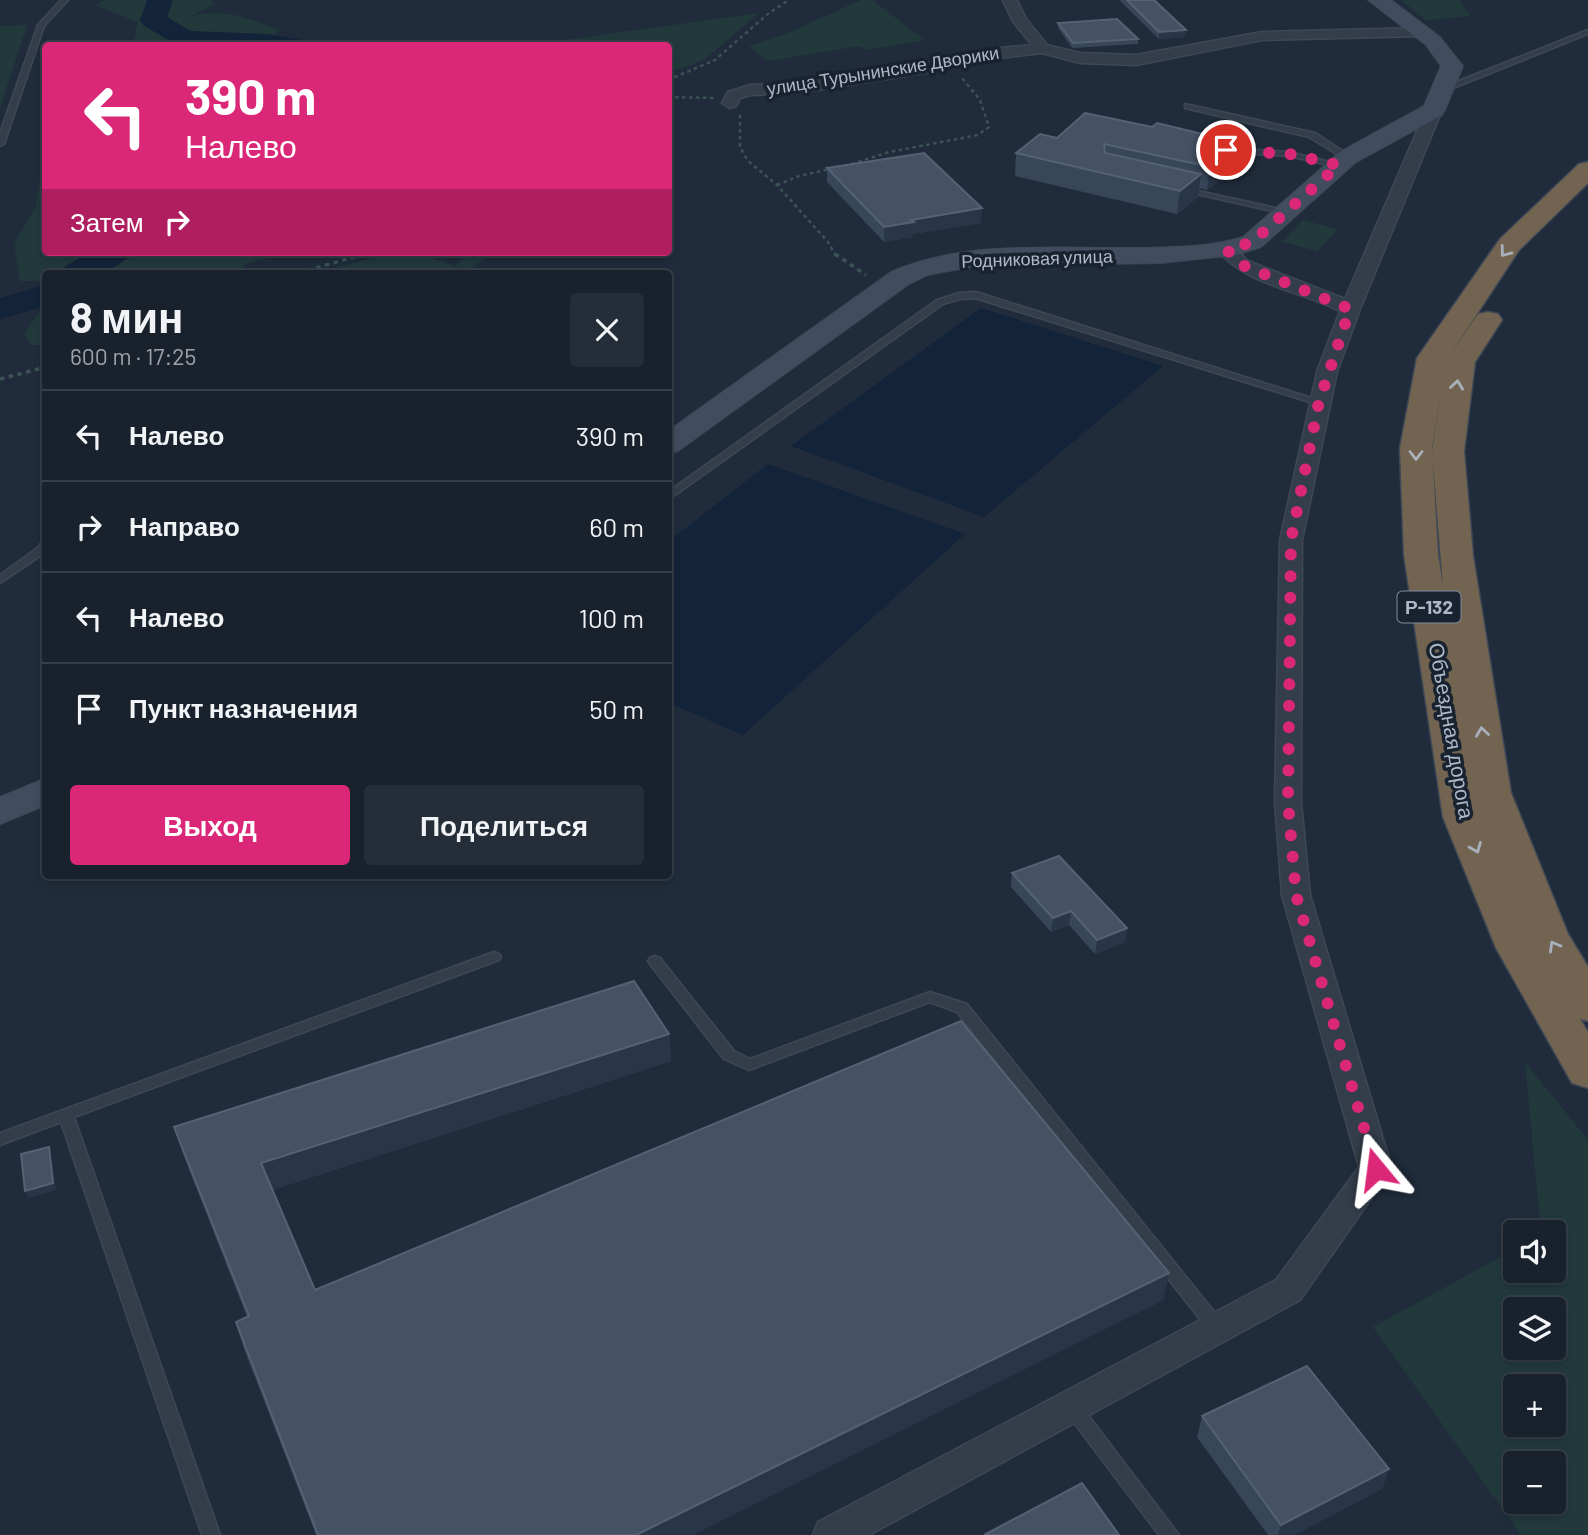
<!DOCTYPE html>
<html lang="ru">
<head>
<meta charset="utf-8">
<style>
	:root { --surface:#18212c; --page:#252e38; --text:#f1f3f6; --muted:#9fa3a9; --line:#363e48; --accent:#db2777 }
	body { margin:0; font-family:Barlow,sans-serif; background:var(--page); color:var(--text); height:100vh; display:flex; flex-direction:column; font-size:26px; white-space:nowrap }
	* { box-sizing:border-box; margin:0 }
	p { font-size:23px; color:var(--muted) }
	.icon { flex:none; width:38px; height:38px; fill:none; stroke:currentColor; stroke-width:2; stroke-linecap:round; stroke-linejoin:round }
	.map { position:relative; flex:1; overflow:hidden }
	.side { position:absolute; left:42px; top:270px; width:630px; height:609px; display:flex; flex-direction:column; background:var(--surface); border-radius:7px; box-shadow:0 4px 10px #0003,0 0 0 2px var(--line) }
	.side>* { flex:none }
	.guide { position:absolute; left:42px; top:42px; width:630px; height:214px; border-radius:7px; box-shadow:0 4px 10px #0003,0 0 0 2px var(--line); background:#db2777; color:#fff; overflow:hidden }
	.fabs { position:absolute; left:1503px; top:1220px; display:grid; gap:14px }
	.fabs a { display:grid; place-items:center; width:63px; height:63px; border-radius:7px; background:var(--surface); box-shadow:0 4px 10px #0003,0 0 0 2px var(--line); font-size:35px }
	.pin { position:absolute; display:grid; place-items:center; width:60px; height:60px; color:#fff; margin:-30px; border:4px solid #fff; border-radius:50%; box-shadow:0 2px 7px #0007 }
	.me { position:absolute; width:77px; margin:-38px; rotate:344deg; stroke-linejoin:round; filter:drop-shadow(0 0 5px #0008) }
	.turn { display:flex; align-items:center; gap:24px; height:147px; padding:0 28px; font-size:32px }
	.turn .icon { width:91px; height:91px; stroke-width:2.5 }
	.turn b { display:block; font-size:49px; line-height:60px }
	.then { display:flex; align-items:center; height:66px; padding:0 28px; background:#0003; gap:14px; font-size:26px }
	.round { display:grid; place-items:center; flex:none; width:74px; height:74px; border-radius:7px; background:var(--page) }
	.headline { display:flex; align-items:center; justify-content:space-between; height:119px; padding:0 28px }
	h1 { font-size:42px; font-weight:700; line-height:52px }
	.cta { display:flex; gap:14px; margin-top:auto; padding:14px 28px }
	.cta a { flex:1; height:80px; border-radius:7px; background:var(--accent); color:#fff; font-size:28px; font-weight:700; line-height:80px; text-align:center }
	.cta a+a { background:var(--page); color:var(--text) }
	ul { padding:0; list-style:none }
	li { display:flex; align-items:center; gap:21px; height:91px; padding:0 28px; border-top:2px solid var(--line) }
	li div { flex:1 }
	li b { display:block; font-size:26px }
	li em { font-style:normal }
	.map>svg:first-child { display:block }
	.green { fill:#22393c; fill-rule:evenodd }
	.water { fill:#132339 }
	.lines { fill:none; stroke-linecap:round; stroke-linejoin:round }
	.river { fill:#132339; fill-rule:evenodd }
	.lane-casing { stroke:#3d4755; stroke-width:3 }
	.street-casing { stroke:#3d4755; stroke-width:3 }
	.secondary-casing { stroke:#3d4755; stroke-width:2 }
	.highway-casing { stroke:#3e4856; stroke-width:3 }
	.path-far1 { stroke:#3b5354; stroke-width:2.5; stroke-dasharray:3.5 3.5; stroke-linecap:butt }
	.path { stroke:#3b5354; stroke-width:3.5; stroke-dasharray:4.5 4.5; stroke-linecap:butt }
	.lane { fill:#343e4b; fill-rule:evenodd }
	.street { fill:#343e4b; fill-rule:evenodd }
	.secondary { fill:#414d5f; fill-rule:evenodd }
	.highway { fill:#726450; fill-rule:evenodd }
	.wall { fill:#374658 }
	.shaded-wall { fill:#283648 }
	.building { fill:#445264; stroke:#546274; stroke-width:2 }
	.oneway { stroke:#a8b0bc }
	.route { stroke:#db2777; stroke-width:12; stroke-dasharray:0 21.6 }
	.labels { text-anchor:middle; stroke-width:7; stroke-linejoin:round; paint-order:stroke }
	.far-street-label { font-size:18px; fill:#aeb8c8; stroke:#192330 }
	.shield { fill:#192330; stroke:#818b9a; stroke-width:2 }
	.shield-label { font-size:19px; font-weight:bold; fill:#aeb8c8 }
	.street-label { font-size:21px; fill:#aeb8c8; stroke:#192330 }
</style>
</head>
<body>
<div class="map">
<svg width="1588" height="1535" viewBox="0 0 1588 1535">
	<rect width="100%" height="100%" fill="#202c3b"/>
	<g class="green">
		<polygon points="105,0 153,0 147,19 179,42 303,45 133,45 138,22 95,5"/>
		<path d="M164 0H210L214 4 192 16C226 8 247 18 279 30L269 41 197 37 178 32 158 14Z"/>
		<polygon points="861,0 872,0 925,40 866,50 860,46 768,61 749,46 786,34"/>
		<polygon points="1401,0 1459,0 1470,16 1426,20"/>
		<polygon points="759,13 705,59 669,73 668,46 551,45 565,40"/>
		<polygon points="27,25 0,108 0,26"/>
		<polygon points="45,152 46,252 99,252 61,273 46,273 45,281 20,281 14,244 35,208"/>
		<polygon points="1303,220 1338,229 1317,251 1282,242"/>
		<polygon points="146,252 282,252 279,255 245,264 240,273 93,273"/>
		<path d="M396 252H431L429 257 456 266C468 253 475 252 493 252L472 268 476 273H373L330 269Z"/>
		<polygon points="45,305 45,345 32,345 24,333"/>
		<path d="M1525 1062 1588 1140V1535H1521L1373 1327 1515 1249 1516 1270H1554V1232H1541ZM1516 1309H1554V1348H1516ZM1516 1386H1554V1424H1516ZM1516 1463H1554V1502H1516Z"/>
	</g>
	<g class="water">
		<polygon points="981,308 1163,366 984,517 791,446"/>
		<polygon points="768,464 965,534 743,735 669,703 669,541"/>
	</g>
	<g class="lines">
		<g class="river">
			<polygon points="147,0 173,0 167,17 191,31 268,34 302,40 305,46 179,46 144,26 140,20"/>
			<path d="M91 252H131C115 276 87 273 61 273L66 266Z"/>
			<polygon points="46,285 46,306 0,319 0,298"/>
		</g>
		<defs>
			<g id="lane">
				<polygon points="61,0 68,0 44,26 4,144 0,146 0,133 38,25"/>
				<polygon points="1588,30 1588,34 1448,90 1441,88"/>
				<polygon points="1185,104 1315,133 1352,157 1345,159 1309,137 1185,108"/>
				<polygon points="1222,148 1289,152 1342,165 1338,167 1289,156 1225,152 1221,150"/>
				<polygon points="1180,187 1285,210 1289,212 1285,214 1183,191 1179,189"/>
				<polygon points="976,292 1324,402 1322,404 1316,404 975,298 960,299 943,304 668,500 668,492 937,300 959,293"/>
				<polygon points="46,540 46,552 0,583 0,575 39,547 42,541"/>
				<polygon points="494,952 499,954 501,957 499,960 74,1117 220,1535 202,1535 61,1122 0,1145 0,1133"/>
				<polygon points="655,956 660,958 734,1051 750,1059 930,992 967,1004 1223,1323 1225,1328 1223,1333 1217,1335 1211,1333 957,1012 930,1002 749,1070 724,1059 650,964 648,961 650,958"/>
				<polygon points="1072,1399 1078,1402 1179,1535 1159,1535 1066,1412 1064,1407 1066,1402"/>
			</g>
			<g id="street">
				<polygon points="1003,0 1017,0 1026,19 1047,45 1080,53 1136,55 1262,32 1421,28 1428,32 1421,36 1262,40 1136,65 1080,63 1042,53 981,60 937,71 797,93 751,95 740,98 736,106 730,108 722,103 728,92 750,85 797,83 937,61 981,50 1032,45 1012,20"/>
				<path d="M1434 105 1442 110 1360 309 1337 372 1302 540 1301 802 1310 895 1392 1169 1300 1300 869 1535H813L818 1522 1276 1280 1359 1167 1282 895 1275 802 1280 540 1317 372 1340 311C1303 292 1242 283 1218 250L1227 245 1233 246 1248 261 1345 299 1426 110Z"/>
			</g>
			<g id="secondary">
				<path d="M1368 0H1391L1440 37 1463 66 1445 110 1442 115 1356 162 1261 247 1236 255 1161 263 976 266 927 275 909 284 678 451 668 454V431L891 272C965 239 1061 249 1142 248 1175 247 1211 247 1243 237L1340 152 1424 106 1441 66 1426 45Z"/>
				<polygon points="46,778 46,805 0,824 0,797"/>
			</g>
			<path id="highway" d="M1588 162V183L1519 250 1446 361 1478 314 1488 312 1498 314 1502 320 1475 362 1464 451 1473 556 1511 793 1568 934 1588 967V1021L1580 1019 1588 1032V1088L1572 1083 1496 948 1443 817 1404 554 1400 448 1417 358 1500 239 1579 164ZM1442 385 1432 451 1443 586 1438 554 1432 448Z"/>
		</defs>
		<use href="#lane" class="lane-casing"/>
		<use href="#street" class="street-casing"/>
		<use href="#secondary" class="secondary-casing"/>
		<use href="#highway" class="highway-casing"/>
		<g class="path-far1">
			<polyline points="668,80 715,60 769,13 789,0"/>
			<polyline points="668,97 714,98"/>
			<polyline points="740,115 740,147 748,161 777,185 828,242 836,256"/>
			<polyline points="845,166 889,152 978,135 989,127 980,100 962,78"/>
			<polyline points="777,185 799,176 830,169"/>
			<polyline points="358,256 371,252"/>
		</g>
		<g class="path">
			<polyline points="835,254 866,275"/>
			<polyline points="299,273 364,254"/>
			<polyline points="0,379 46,367"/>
		</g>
		<use href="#lane" class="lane"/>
		<use href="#street" class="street"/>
		<use href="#secondary" class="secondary"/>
		<use href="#highway" class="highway"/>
	</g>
	<g class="wall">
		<polygon points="1119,0 1154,0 1185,37 1159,39"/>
		<polygon points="1058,23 1138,39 1138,44 1072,48 1058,28"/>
		<polygon points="1152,127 1240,143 1237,166 1207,190 1199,188 1198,197 1177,214 1015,176 1016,153 1057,138"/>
		<polygon points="827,168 981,223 913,234 913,237 884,242 827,182"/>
		<polygon points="1012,873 1127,928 1125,942 1095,954 1069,925 1051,932 1011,887"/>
		<polygon points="669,1034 671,1061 272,1190 315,1290 1169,1273 1163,1300 692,1535 316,1535 244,1349 236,1322 247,1317 183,1154 174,1127"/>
		<polygon points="1202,1416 1389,1469 1382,1489 1294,1535 1268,1535 1197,1437"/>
	</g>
	<g class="shaded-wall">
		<polygon points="1186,30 1185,37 1159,39 1159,32"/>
		<polygon points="1240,143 1237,166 1207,190 1210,167"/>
		<polygon points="1201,174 1198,197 1177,214 1180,191"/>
		<polygon points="982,208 981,223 913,234 913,237 884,242 884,227 911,220"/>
		<polygon points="1071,911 1069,925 1051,932 1053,918"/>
		<polygon points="1127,928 1125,942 1095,954 1097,940"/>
		<polygon points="669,1034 671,1061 269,1191 261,1163"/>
		<polygon points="49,1147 51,1154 56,1190 28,1198 25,1191"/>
		<polygon points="1169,1273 1163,1300 692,1535 636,1535"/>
		<polygon points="1389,1469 1382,1489 1294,1535 1278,1535 1281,1525"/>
	</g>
	<g class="building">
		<polygon points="1127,0 1154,0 1186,30 1159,32"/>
		<polygon points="1117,19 1138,39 1073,43 1058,23"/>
		<polygon points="1085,113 1152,127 1157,123 1240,143 1210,167 1104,144 1105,153 1201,174 1180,191 1016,153 1040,134 1057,138"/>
		<polygon points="924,153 982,208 911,220 914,222 884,227 827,168"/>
		<polygon points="1059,856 1127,928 1097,940 1071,911 1053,918 1012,873"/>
		<polygon points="634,981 669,1034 261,1163 315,1290 961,1021 1169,1273 636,1535 318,1535 236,1322 249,1316 174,1127"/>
		<polygon points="49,1147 53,1183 25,1191 21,1154"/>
		<polygon points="1307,1366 1389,1469 1281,1525 1202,1416"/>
		<polygon points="1082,1483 1119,1535 984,1535"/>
	</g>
	<defs><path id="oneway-chevron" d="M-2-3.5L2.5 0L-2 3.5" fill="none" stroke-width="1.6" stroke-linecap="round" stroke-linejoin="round" transform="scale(1.75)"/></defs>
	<g class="oneway">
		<use href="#oneway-chevron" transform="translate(1505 252) rotate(127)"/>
		<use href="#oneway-chevron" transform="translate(1457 385) rotate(-82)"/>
		<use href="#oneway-chevron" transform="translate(1416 455) rotate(90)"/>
		<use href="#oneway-chevron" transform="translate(1482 732) rotate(-98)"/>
		<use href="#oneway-chevron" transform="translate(1476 848) rotate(68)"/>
		<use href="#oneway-chevron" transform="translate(1554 946) rotate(-120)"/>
	</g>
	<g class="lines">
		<polyline class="route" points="1226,150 1289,154 1339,165 1252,242 1227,250 1242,265 1350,309 1319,402 1291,540 1288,802 1296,895 1376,1169"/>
	</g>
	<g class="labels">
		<g class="far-street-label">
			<text transform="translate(883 71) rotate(-9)" y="6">улица Турынинские Дворики</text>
			<text transform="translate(1037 259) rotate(-2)" y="6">Родниковая улица</text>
		</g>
		<rect class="shield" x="1397.5" y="591.5" width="63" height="31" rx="5"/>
		<g class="shield-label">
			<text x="1429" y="614">Р-132</text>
		</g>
		<g class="street-label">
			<text transform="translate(1451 731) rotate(80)" y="7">Объездная дорога</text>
		</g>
	</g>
</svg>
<div class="fabs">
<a><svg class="icon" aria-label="sound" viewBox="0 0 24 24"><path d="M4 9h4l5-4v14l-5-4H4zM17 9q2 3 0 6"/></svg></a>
<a><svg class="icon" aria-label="layers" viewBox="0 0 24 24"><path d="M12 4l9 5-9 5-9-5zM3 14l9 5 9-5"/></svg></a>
<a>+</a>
<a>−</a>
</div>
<div class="pin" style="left:1226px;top:150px;background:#d93025"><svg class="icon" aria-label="arrive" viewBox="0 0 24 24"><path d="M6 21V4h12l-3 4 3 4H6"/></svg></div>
<svg class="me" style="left:1376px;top:1169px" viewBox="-20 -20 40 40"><path d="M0-17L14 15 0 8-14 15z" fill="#db2777" stroke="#fff" stroke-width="4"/></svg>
<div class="guide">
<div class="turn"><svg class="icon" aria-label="left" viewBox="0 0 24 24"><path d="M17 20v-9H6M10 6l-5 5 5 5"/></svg><div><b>390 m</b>Налево</div></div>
<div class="then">Затем<svg class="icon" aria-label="right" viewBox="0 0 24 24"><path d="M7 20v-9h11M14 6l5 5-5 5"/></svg></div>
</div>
<section class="side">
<div class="headline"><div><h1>8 мин</h1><p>600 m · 17:25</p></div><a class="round"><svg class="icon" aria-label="close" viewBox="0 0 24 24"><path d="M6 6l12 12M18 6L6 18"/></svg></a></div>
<ul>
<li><svg class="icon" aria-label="left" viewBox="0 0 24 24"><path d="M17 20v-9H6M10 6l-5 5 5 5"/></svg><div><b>Налево</b></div><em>390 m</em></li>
<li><svg class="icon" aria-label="right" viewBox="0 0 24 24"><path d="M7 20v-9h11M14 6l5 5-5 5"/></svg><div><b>Направо</b></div><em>60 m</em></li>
<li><svg class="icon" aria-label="left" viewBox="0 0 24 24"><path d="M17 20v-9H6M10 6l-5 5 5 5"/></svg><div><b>Налево</b></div><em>100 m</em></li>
<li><svg class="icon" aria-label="arrive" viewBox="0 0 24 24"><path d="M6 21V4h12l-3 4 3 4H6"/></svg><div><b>Пункт назначения</b></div><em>50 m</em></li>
</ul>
<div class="cta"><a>Выход</a><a>Поделиться</a></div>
</section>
</div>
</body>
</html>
